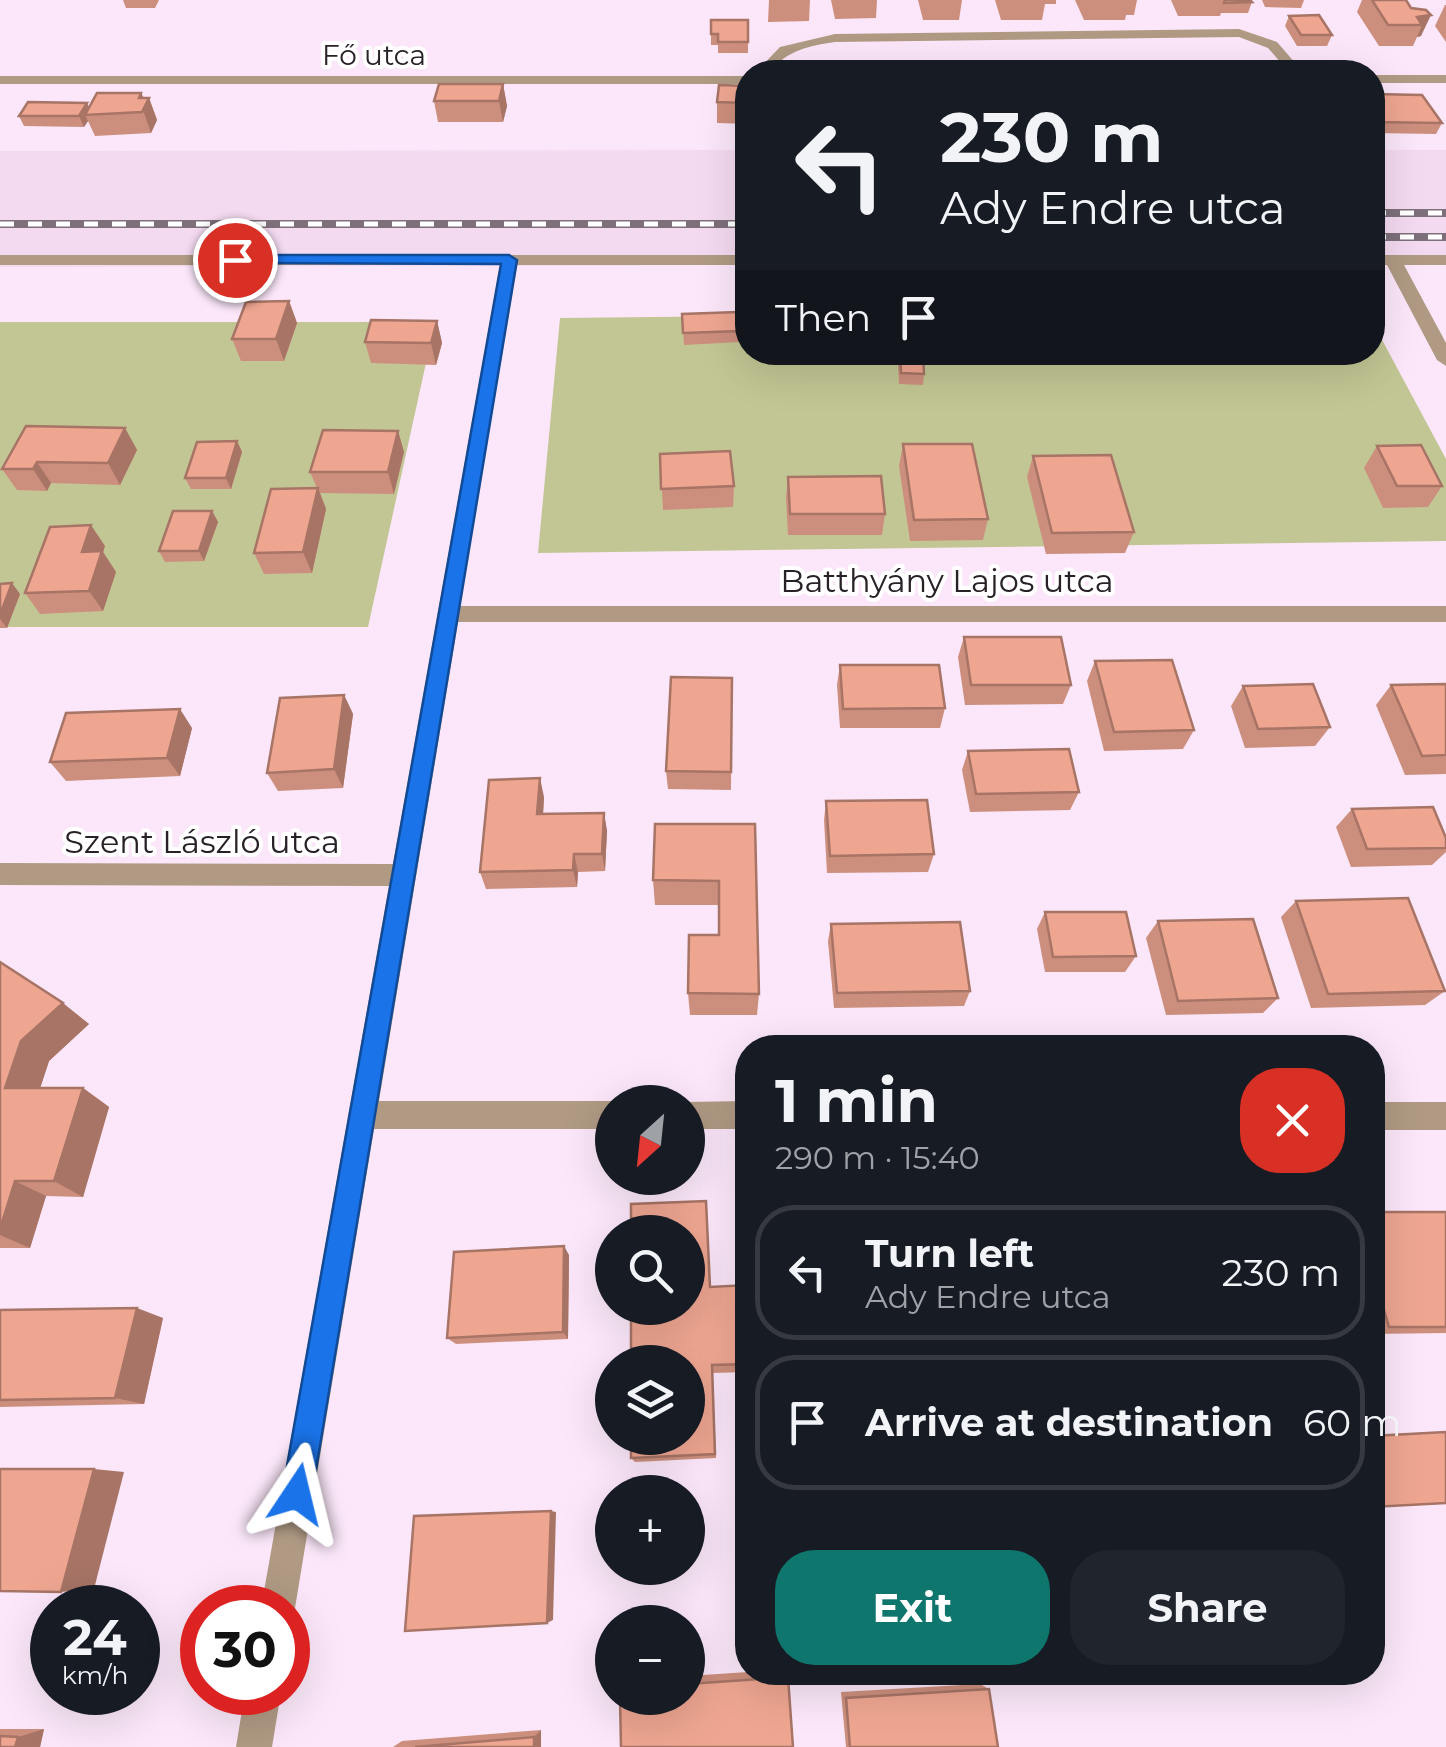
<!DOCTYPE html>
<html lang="en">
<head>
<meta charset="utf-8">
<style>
	:root { --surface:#171b24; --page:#20242c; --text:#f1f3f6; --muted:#9ea1a6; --line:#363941; --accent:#0f766e }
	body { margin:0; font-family:Montserrat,sans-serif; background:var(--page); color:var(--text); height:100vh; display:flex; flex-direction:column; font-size:38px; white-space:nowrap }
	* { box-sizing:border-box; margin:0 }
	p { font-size:32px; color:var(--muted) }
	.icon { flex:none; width:55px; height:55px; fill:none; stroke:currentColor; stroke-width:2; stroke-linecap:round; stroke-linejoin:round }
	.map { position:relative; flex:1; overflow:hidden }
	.details { position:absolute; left:735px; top:1035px; width:650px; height:650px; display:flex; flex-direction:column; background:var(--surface); border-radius:40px; box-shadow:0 10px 40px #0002 }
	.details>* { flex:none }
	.hud { position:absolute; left:735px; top:60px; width:650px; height:305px; border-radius:40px; box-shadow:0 10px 40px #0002; background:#171b24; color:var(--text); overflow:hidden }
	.needle { width:65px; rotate:207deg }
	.fabs { position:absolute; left:595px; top:1085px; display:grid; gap:20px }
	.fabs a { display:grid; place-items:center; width:110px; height:110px; border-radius:50%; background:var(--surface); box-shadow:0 10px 40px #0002; font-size:50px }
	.speed { position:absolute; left:30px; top:1585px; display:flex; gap:20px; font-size:50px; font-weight:700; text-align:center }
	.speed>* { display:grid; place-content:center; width:130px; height:130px; border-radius:50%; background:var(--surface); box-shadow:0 10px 40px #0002; line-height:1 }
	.speed small { font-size:25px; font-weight:400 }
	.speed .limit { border:15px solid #d22; background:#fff; color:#111 }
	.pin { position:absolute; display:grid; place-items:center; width:85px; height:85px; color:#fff; margin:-42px; border:5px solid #fff; border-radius:50%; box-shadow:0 2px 10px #0007 }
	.me { position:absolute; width:110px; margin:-55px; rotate:10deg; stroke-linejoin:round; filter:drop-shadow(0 0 8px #0008) }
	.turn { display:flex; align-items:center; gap:35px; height:210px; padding:0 40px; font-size:45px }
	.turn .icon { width:130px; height:130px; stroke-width:2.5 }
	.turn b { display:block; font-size:70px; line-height:85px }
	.then { display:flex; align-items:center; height:95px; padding:0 40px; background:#0003; gap:20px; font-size:38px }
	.round { display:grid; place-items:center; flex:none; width:105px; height:105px; border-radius:40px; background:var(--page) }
	.summary { display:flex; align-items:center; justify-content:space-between; height:170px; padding:0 40px }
	h1 { font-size:60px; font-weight:700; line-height:75px }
	.primary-button { display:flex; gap:20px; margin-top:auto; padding:20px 40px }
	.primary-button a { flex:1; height:115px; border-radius:40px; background:var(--accent); color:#fff; font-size:40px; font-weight:700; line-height:115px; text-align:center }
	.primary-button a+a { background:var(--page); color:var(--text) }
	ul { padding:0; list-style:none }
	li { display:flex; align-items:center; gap:30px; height:135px; margin:0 20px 15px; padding:0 20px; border:5px solid var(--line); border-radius:40px }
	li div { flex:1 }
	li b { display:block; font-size:38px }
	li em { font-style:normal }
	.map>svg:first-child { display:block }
	.built { fill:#f4daf1 }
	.green { fill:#c2c694 }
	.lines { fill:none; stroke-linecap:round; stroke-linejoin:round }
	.lane { fill:#b09a84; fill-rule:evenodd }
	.street { fill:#b09a84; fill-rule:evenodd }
	.rail-casing { stroke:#7d707b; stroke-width:8 }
	.rail { stroke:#fff; stroke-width:5; stroke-dasharray:14; stroke-linecap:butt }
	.wall { fill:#cd8f7d }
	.shaded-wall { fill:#a77466 }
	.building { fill:#eea691; stroke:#a77466; stroke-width:2.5 }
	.route { fill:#1a73e8; stroke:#114b97; stroke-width:2.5 }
	.labels { text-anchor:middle; stroke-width:8; stroke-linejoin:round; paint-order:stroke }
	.far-street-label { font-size:28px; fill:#282127; stroke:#fff }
	.street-label { font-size:32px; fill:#282127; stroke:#fff }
</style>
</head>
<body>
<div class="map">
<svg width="1446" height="1747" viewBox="0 0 1446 1747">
	<rect width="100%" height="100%" fill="#fbe7f9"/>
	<g class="built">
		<polygon points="747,150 747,265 0,267 0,151"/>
		<polygon points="1372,150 1446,150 1446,263 1373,264"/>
	</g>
	<g class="green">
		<polygon points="747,316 748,352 1372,352 1373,323 1446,459 1446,541 538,553 560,318"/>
		<polygon points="0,322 435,322 368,627 0,627"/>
	</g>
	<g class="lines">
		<path class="lane" d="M1239 29 1277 42 1303 72H1289L1268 48 1239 37 835 42C809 46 787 50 770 72H756L780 47 835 34Z"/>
		<g class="street">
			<rect x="1372" y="75" width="74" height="8"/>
			<rect x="0" y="76" width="748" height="8"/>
			<polygon points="0,255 748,255 748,265 517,265 460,606 1446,606 1446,622 458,622 379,1101 612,1101 615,1102 612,1129 374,1129 295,1608 288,1622 288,1608 261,1608 389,886 0,885 0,863 393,864 500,265 0,265"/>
			<polygon points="1372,255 1446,255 1446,265 1404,265 1446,343 1446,366 1437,360 1387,265 1372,265"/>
			<polygon points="748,1101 748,1129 688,1129 685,1102"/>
			<rect x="1372" y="1102" width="74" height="28"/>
			<polygon points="245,1692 281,1692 272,1747 236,1747"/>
		</g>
		<defs>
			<g id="rail">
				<polyline points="1372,213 1446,213"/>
				<polyline points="0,224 748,224"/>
				<polyline points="1372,237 1446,237"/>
			</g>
		</defs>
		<use href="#rail" class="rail-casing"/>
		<use href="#rail" class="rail"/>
	</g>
	<g class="wall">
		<polygon points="123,0 159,0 155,8 126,8"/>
		<polygon points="769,0 810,0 809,21 768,22"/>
		<polygon points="831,0 877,0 876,18 835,19"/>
		<polygon points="918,0 962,0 959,20 923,20"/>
		<polygon points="995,0 1056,0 1056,4 1045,4 1042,20 1001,20"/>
		<polygon points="1075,0 1139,0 1137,0 1134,15 1126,15 1125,20 1084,20"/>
		<polygon points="1171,0 1250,0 1252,2 1248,13 1221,13 1220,16 1178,16"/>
		<polygon points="1262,0 1304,0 1301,8 1265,7"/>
		<polygon points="1362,0 1406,0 1411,8 1426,10 1421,36 1417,37 1413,46 1379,46 1357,12"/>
		<polygon points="1445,5 1446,5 1446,42 1435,26"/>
		<polygon points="1289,16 1332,35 1327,46 1297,46 1285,26"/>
		<polygon points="711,20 748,20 748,53 718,53 718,45 711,45"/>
		<polygon points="503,84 507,106 503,122 438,122 434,101"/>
		<polygon points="748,86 748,124 717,123 717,102"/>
		<polygon points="141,93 144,98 149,98 157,120 151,133 95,136 88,121 84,127 24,126 19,116 89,107"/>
		<polygon points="1372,94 1442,123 1436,134 1372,133"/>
		<polygon points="289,301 297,323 284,361 241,361 232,339"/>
		<polygon points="682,314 741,331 740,342 684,345"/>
		<polygon points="437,321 442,343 436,365 371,363 365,342"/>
		<polygon points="900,352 924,374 923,385 899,384 898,363"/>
		<polygon points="125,428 137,450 120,485 51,483 47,491 17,490 2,469"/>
		<polygon points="398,431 404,452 394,494 320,493 326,509 312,573 264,574 254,553 317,488 310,472"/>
		<polygon points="237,441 242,452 231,489 191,489 185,478"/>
		<polygon points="903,444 988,519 983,540 910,541 899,466"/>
		<polygon points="1377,446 1442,486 1428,507 1383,508 1364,468"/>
		<polygon points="660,454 734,486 733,507 663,510"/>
		<polygon points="1033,456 1134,532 1125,553 1046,554 1027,477"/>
		<polygon points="788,477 885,514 882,535 788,535 786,498"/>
		<polygon points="212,511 218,522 204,561 165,562 159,551"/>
		<polygon points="105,546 103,552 116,572 103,611 40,614 25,593"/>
		<polygon points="0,584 20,594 7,628 0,628"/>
		<polygon points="964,637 1071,685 1063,704 965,705 958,657"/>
		<polygon points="1095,661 1194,730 1183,749 1104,751 1087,681"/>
		<polygon points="840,665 945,708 940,728 840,728 837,685"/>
		<polygon points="732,678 731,790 668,789 666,771"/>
		<polygon points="1446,684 1446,774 1405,775 1376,705 1391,685"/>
		<polygon points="1243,686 1330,727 1315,746 1245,748 1231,706"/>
		<polygon points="344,695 353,714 343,788 278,791 267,773"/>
		<polygon points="192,728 180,776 66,781 50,762"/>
		<polygon points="968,751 1079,792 1070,810 970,812 962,770"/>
		<polygon points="544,797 543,814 604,813 607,831 605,871 578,872 577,887 486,889 480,872"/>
		<polygon points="826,801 934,854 928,872 827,873 824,820"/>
		<polygon points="1352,809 1446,838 1446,852 1432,865 1351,867 1336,827"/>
		<polygon points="755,824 759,994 757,1015 690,1015 688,993 719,935 719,905 655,905 653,880"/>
		<polygon points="1296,901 1445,991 1425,1005 1311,1008 1281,917"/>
		<polygon points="1045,912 1136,956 1125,972 1045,972 1037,929"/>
		<polygon points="1158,921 1278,998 1263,1013 1166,1015 1146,938"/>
		<polygon points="831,924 970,991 964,1006 834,1008 828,941"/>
		<polygon points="0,962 89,1024 49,1061 40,1088 83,1088 109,1107 83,1197 46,1196 30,1248 0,1248"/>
		<polygon points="1372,1212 1446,1212 1446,1333 1372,1334"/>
		<polygon points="569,1255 568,1339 456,1344 447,1338"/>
		<polygon points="748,1285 748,1372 712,1373 716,1458 635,1462 631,1458 710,1287"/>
		<polygon points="0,1310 163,1318 144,1404 0,1407"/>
		<polygon points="748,1672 786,1672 788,1677 688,1698 688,1676"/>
		<polygon points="980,1684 989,1689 998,1747 846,1747 841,1692"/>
		<polygon points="0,1729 44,1729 40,1747 0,1747"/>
		<polygon points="541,1730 541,1747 393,1747 402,1741"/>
	</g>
	<g class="shaded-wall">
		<polygon points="1431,15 1421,36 1417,37 1422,25 1417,17"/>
		<polygon points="503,84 507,106 503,122 499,101"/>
		<polygon points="141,93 146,104 149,98 157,120 151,133 139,98"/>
		<polygon points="87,103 92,114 85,115 88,121 84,127 79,116"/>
		<polygon points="289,301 297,323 284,361 276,339"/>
		<polygon points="437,321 442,343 436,365 431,343"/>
		<polygon points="125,428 137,450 120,485 108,463"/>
		<polygon points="398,431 404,452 394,494 388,472"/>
		<polygon points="237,441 242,452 231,489 226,478"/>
		<polygon points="37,462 51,483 47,491 33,469"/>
		<polygon points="318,488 326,509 312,573 303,552"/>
		<polygon points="212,511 218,522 204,561 199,551"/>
		<polygon points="91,525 105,546 103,552 116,572 103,611 89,591 82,552"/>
		<polygon points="12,583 20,594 7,628 0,619 0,615"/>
		<polygon points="344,695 353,714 343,788 334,769"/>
		<polygon points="180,709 192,728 180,776 167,758"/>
		<polygon points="540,778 544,797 542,832 537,814"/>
		<polygon points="604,813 607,831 605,871 602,854"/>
		<polygon points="574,854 578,872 577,887 573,870"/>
		<polygon points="63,1003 89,1024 49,1061 34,1107 5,1088 21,1041"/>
		<polygon points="83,1088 109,1107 83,1197 54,1181"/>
		<polygon points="15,1181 46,1196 30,1248 0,1235 0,1229"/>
		<polygon points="564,1246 569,1255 568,1339 563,1332"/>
		<polygon points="137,1308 163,1318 144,1404 115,1398"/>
		<polygon points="94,1469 124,1472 94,1589 61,1592"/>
		<polygon points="551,1511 556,1512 553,1620 547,1623"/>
		<polygon points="44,1729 40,1747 15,1747 18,1737"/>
		<polygon points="541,1730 541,1747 534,1747 534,1737"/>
	</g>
	<g class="building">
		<polygon points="1225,0 1250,0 1252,2 1224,3"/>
		<polygon points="1372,0 1406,0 1411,8 1426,10 1431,15 1417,17 1422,25 1388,25"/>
		<polygon points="1319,15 1332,35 1301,35 1289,16"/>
		<polygon points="711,20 748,20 748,42 718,42 718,34 711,34"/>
		<polygon points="439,84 503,84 499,101 434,101"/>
		<polygon points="719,85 748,86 748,103 717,102"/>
		<polygon points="97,93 141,93 139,98 149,98 142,112 85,115"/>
		<polygon points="1372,94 1422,95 1442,123 1372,122"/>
		<polygon points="28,102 87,103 79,116 19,116"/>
		<polygon points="289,301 276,339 232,339 246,302"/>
		<polygon points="738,312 741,331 683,333 682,314"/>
		<polygon points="371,320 437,321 431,343 365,342"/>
		<polygon points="900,352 923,353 924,374 901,373"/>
		<polygon points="26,426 125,428 108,463 37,462 33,469 2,469"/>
		<polygon points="323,430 398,431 388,472 310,472"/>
		<polygon points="237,441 226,478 185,478 197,442"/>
		<polygon points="903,444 972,444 988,519 914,520"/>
		<polygon points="1421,445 1442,486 1397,486 1377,446"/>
		<polygon points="730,451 734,486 661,489 660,454"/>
		<polygon points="1111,455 1134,532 1052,533 1033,456"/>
		<polygon points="881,476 885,514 790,514 788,477"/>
		<polygon points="318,488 303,552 254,553 271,489"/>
		<polygon points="173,511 212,511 199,551 159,551"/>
		<polygon points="91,525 82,552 102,551 89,591 25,593 50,527"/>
		<polygon points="12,583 0,615 0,584"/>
		<polygon points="964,637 1061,637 1071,685 971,685"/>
		<polygon points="1172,660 1194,730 1114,732 1095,661"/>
		<polygon points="840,665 939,665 945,708 843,709"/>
		<polygon points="671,677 732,678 731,772 666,771"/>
		<polygon points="1313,684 1330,727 1258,729 1243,686"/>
		<polygon points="1446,684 1446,755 1422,756 1391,685"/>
		<polygon points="344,695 334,769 267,773 280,698"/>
		<polygon points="180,709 167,758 50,762 66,713"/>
		<polygon points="1069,749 1079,792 976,794 968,751"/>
		<polygon points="540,778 537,814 604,813 602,854 574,854 573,870 480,872 489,780"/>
		<polygon points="927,800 934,854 830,856 826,801"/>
		<polygon points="1433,807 1446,838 1446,848 1367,849 1352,809"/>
		<polygon points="655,824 755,824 759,994 688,993 689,935 719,935 719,881 653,880"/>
		<polygon points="1408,898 1445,991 1328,994 1296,901"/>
		<polygon points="1045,912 1126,912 1136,956 1053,957"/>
		<polygon points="1253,919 1278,998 1178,1001 1158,921"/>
		<polygon points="960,922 970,991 837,993 831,924"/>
		<polygon points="0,962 63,1003 21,1041 5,1088 83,1088 54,1181 15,1181 0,1229"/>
		<polygon points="706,1201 710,1287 748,1285 748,1364 712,1365 715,1454 631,1458 631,1438 688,1438 688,1362 631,1362 631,1308 688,1308 688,1232 631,1232 631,1204"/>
		<polygon points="1372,1212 1446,1212 1446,1327 1389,1327 1372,1269"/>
		<polygon points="564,1246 563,1332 447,1338 454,1252"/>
		<polygon points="137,1308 115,1398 0,1400 0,1310"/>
		<polygon points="1372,1349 1381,1376 1372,1376"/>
		<polygon points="1446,1432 1446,1503 1372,1507 1372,1436"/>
		<polygon points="0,1469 94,1469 61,1592 0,1591"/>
		<polygon points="551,1511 547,1623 405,1631 414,1516"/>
		<polygon points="788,1677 793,1747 621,1747 620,1698 688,1698 688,1684"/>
		<polygon points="989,1689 998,1747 850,1747 846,1698"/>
		<polygon points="0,1736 18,1737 15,1747 0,1747"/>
		<polygon points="534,1737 534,1747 415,1747"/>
	</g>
	<polygon class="route" points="235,255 509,255 517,260 312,1494 308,1505 297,1509 286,1505 282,1494 501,264 230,263 230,257"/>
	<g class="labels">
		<g class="far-street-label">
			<text x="374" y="65">Fő utca</text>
		</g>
		<g class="street-label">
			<text x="947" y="592">Batthyány Lajos utca</text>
			<text x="202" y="853">Szent László utca</text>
		</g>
	</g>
</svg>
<div class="fabs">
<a><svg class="needle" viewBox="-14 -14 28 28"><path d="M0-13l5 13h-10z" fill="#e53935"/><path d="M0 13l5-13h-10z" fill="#9ea1a6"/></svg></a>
<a><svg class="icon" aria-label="search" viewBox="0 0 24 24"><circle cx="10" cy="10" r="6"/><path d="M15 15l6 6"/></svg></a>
<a><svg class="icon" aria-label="layers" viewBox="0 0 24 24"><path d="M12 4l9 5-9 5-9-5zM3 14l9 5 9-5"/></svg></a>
<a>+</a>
<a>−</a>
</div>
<div class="speed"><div>24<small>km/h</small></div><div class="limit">30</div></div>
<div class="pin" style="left:235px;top:260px;background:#d93025"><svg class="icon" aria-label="arrive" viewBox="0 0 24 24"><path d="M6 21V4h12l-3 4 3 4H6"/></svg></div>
<svg class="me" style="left:297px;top:1494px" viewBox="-20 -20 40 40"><path d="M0-17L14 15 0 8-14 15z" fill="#1a73e8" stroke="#fff" stroke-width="4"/></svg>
<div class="hud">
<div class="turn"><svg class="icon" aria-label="left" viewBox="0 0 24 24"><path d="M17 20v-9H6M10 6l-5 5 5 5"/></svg><div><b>230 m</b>Ady Endre utca</div></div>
<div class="then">Then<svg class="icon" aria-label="arrive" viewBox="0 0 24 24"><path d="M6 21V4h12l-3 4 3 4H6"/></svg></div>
</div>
<section class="details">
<div class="summary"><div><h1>1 min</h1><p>290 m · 15:40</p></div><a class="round" style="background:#d93025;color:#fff"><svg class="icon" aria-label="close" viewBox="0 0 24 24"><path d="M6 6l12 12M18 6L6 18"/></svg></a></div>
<ul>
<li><svg class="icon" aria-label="left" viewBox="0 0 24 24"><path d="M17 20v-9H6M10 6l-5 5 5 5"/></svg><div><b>Turn left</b><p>Ady Endre utca</p></div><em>230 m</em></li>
<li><svg class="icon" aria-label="arrive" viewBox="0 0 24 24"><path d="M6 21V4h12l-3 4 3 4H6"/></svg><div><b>Arrive at destination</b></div><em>60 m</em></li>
</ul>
<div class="primary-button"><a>Exit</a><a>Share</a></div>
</section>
</div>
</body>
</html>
